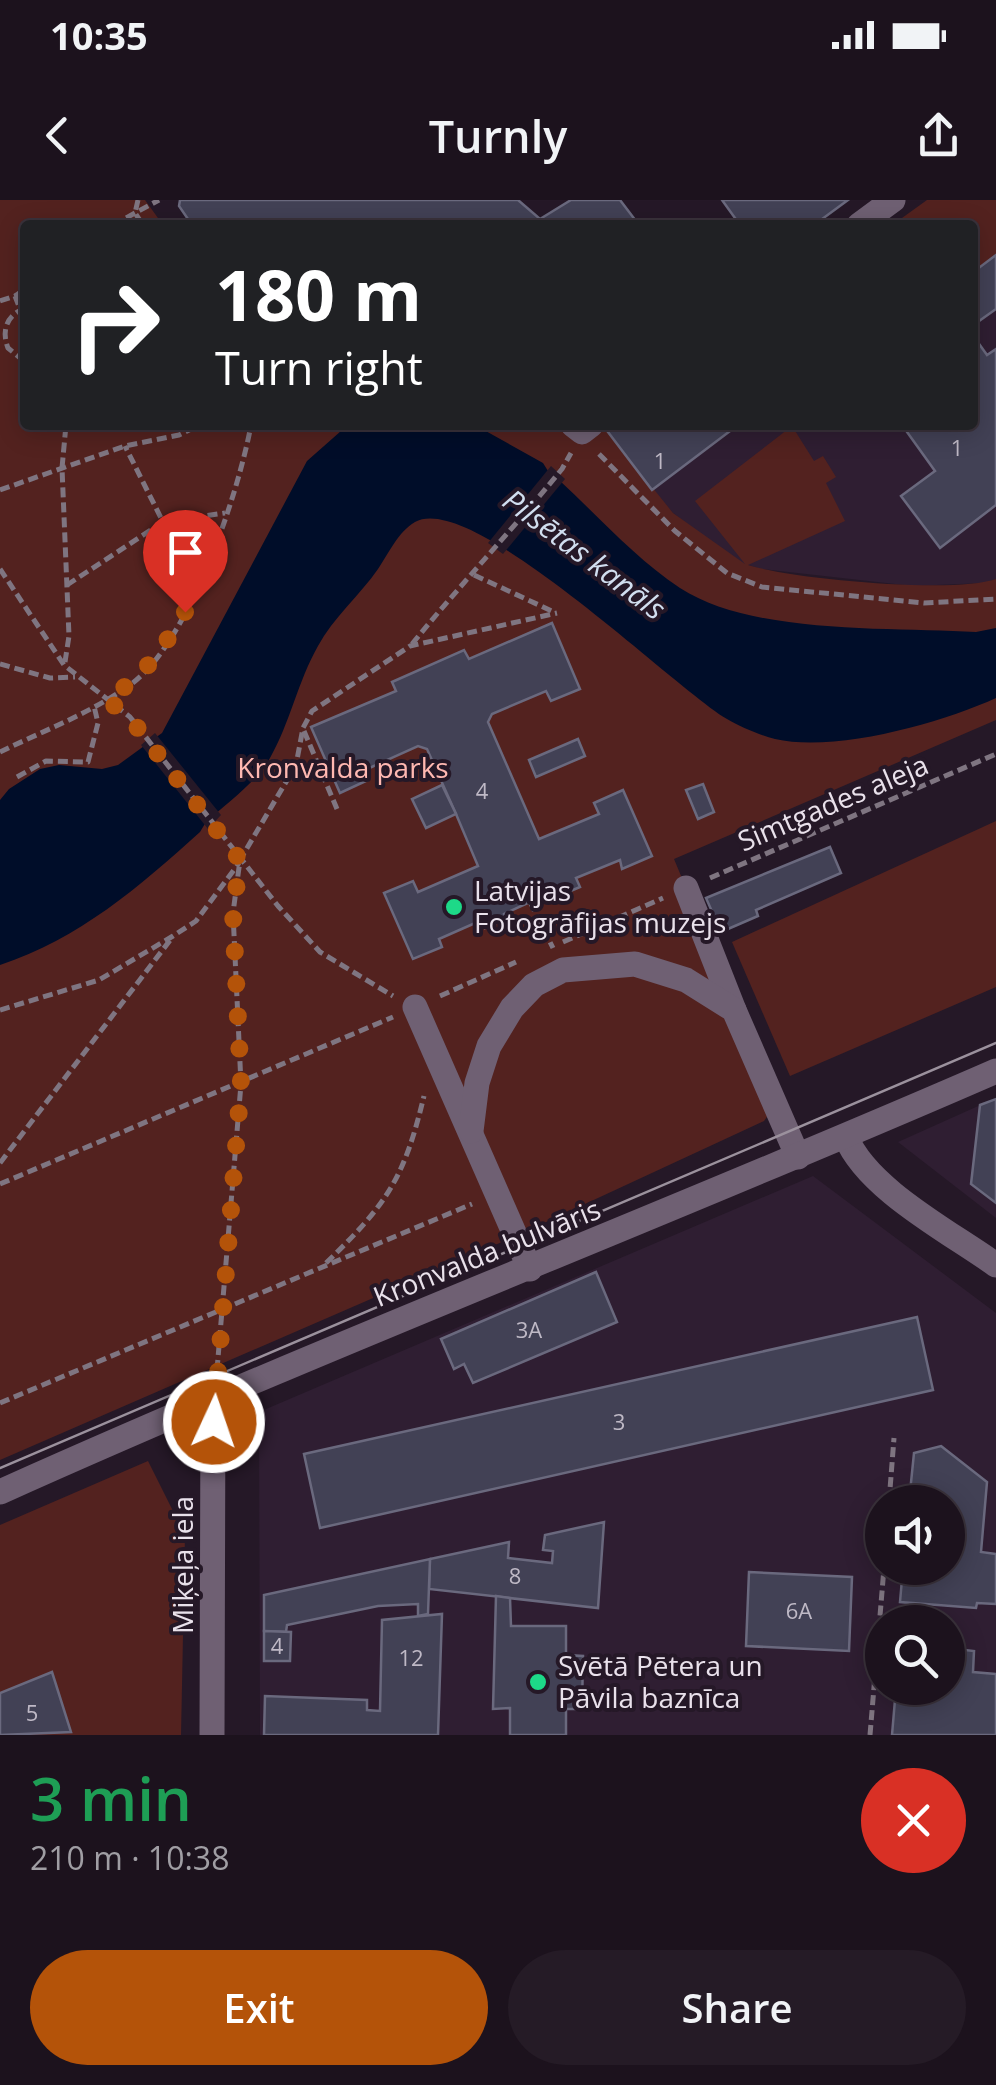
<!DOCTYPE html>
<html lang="en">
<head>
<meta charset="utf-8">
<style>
	:root { --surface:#1c121d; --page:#251b26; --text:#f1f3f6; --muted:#a09ea4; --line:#3a323b; --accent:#b45309 }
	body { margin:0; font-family:"Open Sans",sans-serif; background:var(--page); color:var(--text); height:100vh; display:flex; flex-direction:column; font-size:38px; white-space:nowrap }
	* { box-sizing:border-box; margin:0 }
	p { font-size:32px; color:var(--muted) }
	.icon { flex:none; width:55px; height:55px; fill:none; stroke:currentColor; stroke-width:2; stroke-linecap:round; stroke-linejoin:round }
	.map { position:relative; height:1535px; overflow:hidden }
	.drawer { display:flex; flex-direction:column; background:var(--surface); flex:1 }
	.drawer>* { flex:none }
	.hud { position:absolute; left:20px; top:20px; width:958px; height:210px; border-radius:10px; box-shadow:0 5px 25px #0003,0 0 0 2px var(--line); background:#202124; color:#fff; overflow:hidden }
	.buttons { position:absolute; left:865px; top:1285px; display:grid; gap:20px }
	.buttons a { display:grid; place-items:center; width:100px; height:100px; border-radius:50%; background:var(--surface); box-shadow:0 5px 25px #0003,0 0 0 2px var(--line); font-size:50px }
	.pin { position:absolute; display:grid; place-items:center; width:85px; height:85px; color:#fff; margin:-102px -42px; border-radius:50% 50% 50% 0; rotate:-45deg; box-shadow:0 0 10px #0007 }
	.pin .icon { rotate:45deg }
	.me { position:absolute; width:110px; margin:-55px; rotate:3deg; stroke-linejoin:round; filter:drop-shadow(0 0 8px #0008) }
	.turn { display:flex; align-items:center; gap:35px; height:210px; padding:0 30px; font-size:45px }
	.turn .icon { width:130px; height:130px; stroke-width:2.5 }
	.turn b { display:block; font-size:70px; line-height:85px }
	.round { display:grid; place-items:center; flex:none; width:105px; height:105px; border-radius:52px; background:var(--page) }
	.headline { display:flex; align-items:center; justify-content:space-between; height:170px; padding:0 30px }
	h1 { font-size:60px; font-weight:600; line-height:75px; color:#1e9e55 }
	.button { display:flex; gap:20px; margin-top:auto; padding:20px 30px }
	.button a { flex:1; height:115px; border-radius:60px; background:var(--accent); color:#fff; font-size:40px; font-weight:600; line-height:115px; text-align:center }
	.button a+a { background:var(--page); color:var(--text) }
	.status { display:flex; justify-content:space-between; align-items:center; height:70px; padding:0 50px; background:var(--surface); direction:ltr }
	.status svg { height:28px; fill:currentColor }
	header { display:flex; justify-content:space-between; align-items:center; height:130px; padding:0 30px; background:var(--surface); font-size:45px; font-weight:600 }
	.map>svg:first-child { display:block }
	.built { fill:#2f1e32; fill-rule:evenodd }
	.green { fill:#53221f }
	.water { fill:#000d29 }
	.pier { fill:#251827 }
	.building { fill:#424155; stroke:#6a697e; stroke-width:2.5 }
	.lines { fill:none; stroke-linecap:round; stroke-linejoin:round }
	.path { stroke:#7f7581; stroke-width:5; stroke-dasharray:10 5; stroke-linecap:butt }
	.minor { stroke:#6f6073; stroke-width:25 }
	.tram { stroke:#9b919d; stroke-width:2.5 }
	.route { stroke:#b45309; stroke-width:18; stroke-dasharray:0 32.4 }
	.poi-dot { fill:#1dd988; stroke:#251827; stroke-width:4 }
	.labels { text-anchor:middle; stroke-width:8; stroke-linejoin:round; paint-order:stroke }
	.number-label { font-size:22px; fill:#bfb9c6 }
	.park-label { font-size:28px; fill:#ffb8b1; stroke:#251827 }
	.street-label { font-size:28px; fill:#e9e1eb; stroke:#251827 }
	.poi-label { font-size:28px; fill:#e9e1eb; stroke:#251827; text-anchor:start }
	.water-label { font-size:30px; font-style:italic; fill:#d1deef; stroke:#251827 }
</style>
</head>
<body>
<div class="status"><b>10:35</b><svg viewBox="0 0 49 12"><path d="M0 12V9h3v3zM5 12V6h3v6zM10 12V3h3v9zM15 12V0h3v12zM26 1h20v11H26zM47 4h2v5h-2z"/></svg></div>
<header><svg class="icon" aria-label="back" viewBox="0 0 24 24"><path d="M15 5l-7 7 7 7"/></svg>Turnly<svg class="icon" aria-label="share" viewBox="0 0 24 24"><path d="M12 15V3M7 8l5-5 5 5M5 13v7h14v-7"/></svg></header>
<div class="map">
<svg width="996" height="1535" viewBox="0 0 996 1535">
	<rect width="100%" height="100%" fill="#251827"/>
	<g class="built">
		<polygon points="996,55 996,379 984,383 913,386 761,369 736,361 673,313 652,290 738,225 972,225 973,73"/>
		<polygon points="996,898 996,1018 898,942"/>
		<path d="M813 976 996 1113V1535H260L259 1212ZM882 1302H948V1368H882ZM882 1422H948V1488H882Z"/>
	</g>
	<g class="green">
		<path d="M0 0H145L163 25H25V225H602L673 313 745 364 695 301 792 226 814 261 823 256 836 277 826 283 845 321 748 365C792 379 954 394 996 379V520L674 659 776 904 764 921 516 1036 0 1260Z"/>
		<polygon points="927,0 996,0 996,55 973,73 972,25 907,25 902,18"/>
		<polygon points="996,621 996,787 790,876 732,742"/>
		<polygon points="148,1261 185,1335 181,1535 0,1535 0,1325"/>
	</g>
	<path class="water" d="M365 225H475L543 263 553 279 559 280C598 316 636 359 680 388 752 435 890 427 976 432L996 428V498C941 523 835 553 775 539 760 535 740 527 727 519 672 486 472 290 415 322 398 332 389 353 378 369 360 395 333 418 318 446 298 481 290 523 270 558 257 581 226 604 206 622L200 632C139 687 79 739 0 765V600L9 589 40 569 59 565 102 569 118 565 162 533 307 261 341 231Z"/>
	<g class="pier">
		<polygon points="551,266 565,279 503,354 488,343"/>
		<polygon points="155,533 221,615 208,629 141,545"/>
	</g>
	<g class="building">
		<polygon points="180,0 518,0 540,19 571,0 620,0 639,25 192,25 179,6"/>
		<polygon points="722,0 848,0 814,25 740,25"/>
		<polygon points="996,55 996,109 972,126 972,73"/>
		<polygon points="972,134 987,155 996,149 996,305 940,348 901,296 935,271 902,225 972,225"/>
		<polygon points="618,225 738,225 652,290 608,232"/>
		<polygon points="552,423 580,489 551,501 546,491 492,514 488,522 539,639 599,614 594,603 623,590 652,656 622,669 620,660 576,678 580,687 559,696 556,690 504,714 505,719 485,728 482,720 439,739 442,747 413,759 384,693 413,681 418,692 478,666 456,614 427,549 418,546 365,570 368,580 340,593 311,527 396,491 392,482 464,450 469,459"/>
		<polygon points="578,539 585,556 536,577 529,560"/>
		<polygon points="703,584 714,612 698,619 686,590"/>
		<polygon points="442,585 456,614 426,628 412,599"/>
		<polygon points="830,647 841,673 756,710 758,716 721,732 706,698"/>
		<polygon points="996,899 996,1003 971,984 980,905"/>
		<polygon points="596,1072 617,1122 473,1183 464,1164 454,1169 441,1139"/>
		<polygon points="917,1117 933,1190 320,1328 304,1254"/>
		<polygon points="941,1246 987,1282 981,1352 996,1354 996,1404 977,1403 976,1408 900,1402 903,1368 948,1368 948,1302 909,1302 914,1253"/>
		<polygon points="604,1322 598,1408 429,1389 430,1359 509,1342 508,1358 552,1363 553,1351 543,1350 545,1335"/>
		<polygon points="430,1359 428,1414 418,1416 418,1404 378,1406 287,1425 286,1432 264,1431 264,1395"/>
		<polygon points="749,1372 852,1377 849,1451 746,1446"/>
		<polygon points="496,1396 510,1398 511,1426 566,1426 566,1455 583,1456 582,1509 566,1509 566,1535 510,1535 510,1508 493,1509"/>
		<polygon points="442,1414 438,1535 264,1535 265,1496 367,1500 367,1510 380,1511 382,1420"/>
		<polygon points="264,1431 291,1432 290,1461 264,1461"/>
		<polygon points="948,1448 974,1451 973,1472 996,1474 996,1535 892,1535 896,1488 948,1488"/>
		<polygon points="52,1472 71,1532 0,1535 0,1493"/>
	</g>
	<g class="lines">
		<g class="path">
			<polyline points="138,0 135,13 143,25"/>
			<polyline points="113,25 159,0"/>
			<polyline points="15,96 25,89"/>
			<polyline points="0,101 15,96 20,109"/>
			<path d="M25 108C7 115 1 130 8 148L25 162"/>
			<polyline points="599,254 675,331 727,373 762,387 924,403 996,399"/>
			<polyline points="0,290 125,246 179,235 199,225"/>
			<polyline points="163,322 225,313"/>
			<polyline points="0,369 64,465 130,517 278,706 320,752 393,796"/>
			<polyline points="474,375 554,412"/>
			<polyline points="67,385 163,322 125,246"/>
			<path d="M412 444C461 384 513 329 562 269L571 253"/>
			<polyline points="65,462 69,436 62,268 66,225"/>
			<polyline points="0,464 50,478 75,477"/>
			<polyline points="304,531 337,609"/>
			<path d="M0 552C43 531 91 513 130 485 189 443 238 295 251 225"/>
			<polyline points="17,577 46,561 88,562 98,523 94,506"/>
			<polyline points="710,678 996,554"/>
			<polyline points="530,702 553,748"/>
			<polyline points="563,742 663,698"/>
			<polyline points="440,796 516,762"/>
			<polyline points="0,810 99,780 173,736 196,721 239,663"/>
			<polyline points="0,963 171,739"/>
			<polyline points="0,984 393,817"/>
			<path d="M326 1063C387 1004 404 979 424 896"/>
			<polyline points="217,1170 241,884 233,713 240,660 296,565 303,528 312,511 410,446 557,413"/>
			<polyline points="0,1203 472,1004"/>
			<polyline points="889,1302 894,1238"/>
			<polyline points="870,1535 884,1368"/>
		</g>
		<g class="minor">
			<polyline points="859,25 893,0"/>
			<polyline points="573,225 582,232 591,225"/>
			<polyline points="686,688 734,810"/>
			<polyline points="415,807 530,1069"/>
			<polyline points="471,931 477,883 489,846 512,808 534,785 563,770 635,764 686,780 734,810 798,957"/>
			<path d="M846 937C867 989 950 1032 996 1065"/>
			<path d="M0 1292C329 1144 666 1015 996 871"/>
			<polyline points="212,1535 213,1196"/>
		</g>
		<polyline class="tram" points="0,1268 996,843"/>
	</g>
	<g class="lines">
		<path class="route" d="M185 412C162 449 145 477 106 499L130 518 240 660 233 713 241 884 214 1222"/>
	</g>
	<g class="poi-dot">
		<circle cx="454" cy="707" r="10"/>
		<circle cx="538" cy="1482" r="10"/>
	</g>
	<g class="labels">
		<g class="number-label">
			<text x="957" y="256">1</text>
			<text x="660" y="269">1</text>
			<text x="482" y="599">4</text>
			<text x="529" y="1138">3A</text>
			<text x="619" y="1230">3</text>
			<text x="515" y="1384">8</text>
			<text x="799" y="1419">6A</text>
			<text x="277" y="1454">4</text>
			<text x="411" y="1466">12</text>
			<text x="32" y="1521">5</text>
		</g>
		<g class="park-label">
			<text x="343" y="578">Kronvalda parks</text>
		</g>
		<g class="street-label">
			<text transform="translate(833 603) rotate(-23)" y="10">Simtgades aleja</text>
			<text transform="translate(487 1053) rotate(-22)" y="10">Kronvalda bulvāris</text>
			<text transform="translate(183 1365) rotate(-90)" y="10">Miķeļa iela</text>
		</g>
		<g class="poi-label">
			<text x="474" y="701">Latvijas<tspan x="474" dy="32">Fotogrāfijas muzejs</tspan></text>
			<text x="558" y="1476">Svētā Pētera un<tspan x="558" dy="32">Pāvila baznīca</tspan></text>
		</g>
		<g class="water-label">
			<text transform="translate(584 355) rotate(37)" y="10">Pilsētas kanāls</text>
		</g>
	</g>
</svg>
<div class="buttons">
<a><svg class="icon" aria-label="sound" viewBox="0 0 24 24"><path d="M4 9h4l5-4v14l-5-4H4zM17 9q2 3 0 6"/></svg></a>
<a><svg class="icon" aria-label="search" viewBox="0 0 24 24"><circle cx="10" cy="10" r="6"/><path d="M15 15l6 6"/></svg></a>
</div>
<div class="pin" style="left:185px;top:412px;background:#d93025"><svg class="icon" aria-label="arrive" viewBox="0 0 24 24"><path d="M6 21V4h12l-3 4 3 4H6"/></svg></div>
<svg class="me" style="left:214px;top:1222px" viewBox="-20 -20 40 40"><circle r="17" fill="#b45309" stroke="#fff" stroke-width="3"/><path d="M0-11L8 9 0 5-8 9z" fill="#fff"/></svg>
<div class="hud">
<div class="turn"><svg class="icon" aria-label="right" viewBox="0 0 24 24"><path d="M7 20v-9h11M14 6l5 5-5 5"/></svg><div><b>180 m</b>Turn right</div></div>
</div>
</div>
<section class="drawer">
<div class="headline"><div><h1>3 min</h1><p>210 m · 10:38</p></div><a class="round" style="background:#d93025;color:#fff"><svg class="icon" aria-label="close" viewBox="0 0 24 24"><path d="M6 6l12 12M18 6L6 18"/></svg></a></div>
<div class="button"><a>Exit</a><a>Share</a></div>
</section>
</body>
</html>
